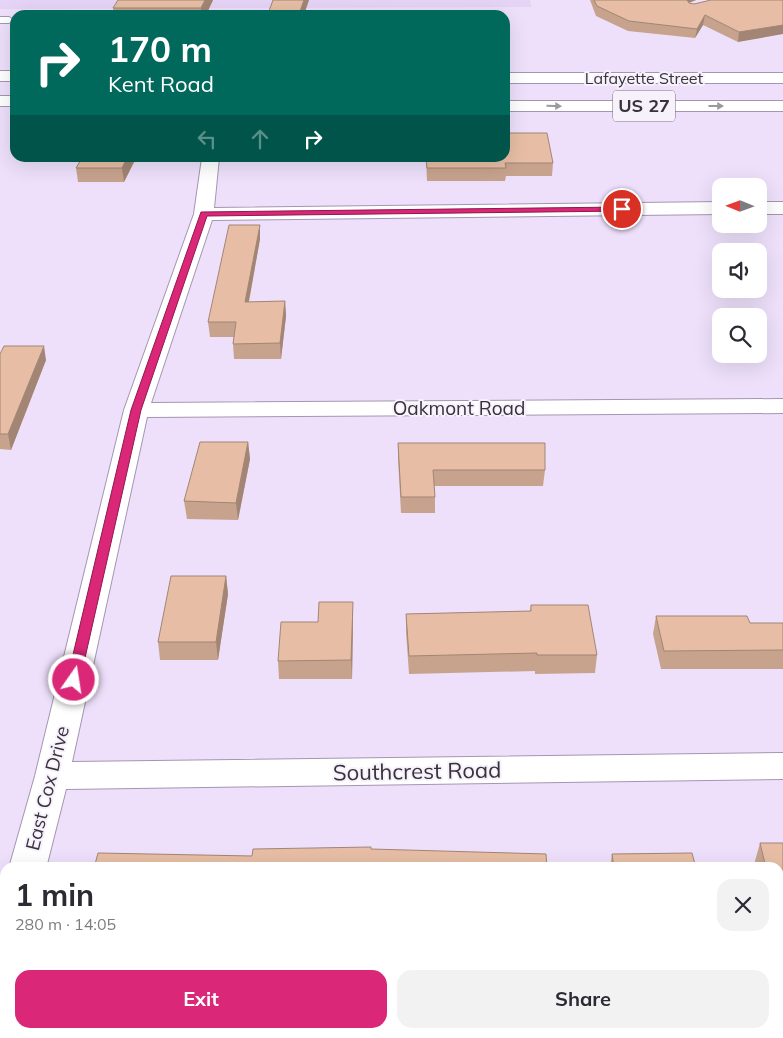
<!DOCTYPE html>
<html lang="en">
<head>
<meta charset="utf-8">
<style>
	:root { --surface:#fff; --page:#f2f2f3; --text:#2b2b33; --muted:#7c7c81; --accent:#db2777 }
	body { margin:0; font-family:Mulish,sans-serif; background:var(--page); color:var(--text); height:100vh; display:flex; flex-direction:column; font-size:19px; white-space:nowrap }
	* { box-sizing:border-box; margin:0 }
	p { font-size:16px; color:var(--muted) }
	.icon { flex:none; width:28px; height:28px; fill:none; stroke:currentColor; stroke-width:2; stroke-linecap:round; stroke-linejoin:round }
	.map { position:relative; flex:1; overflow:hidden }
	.drawer { position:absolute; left:0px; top:862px; width:784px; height:176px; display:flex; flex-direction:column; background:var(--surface); border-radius:15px 15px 0 0; box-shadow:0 5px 20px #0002 }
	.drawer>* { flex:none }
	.guide { position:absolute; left:10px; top:10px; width:500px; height:152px; border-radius:15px; box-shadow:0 5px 20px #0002; background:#00695c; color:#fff; overflow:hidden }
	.needle { width:32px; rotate:271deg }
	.tools { position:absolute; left:712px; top:178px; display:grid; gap:10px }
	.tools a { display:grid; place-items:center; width:55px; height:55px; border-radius:10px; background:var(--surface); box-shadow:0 5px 20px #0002; font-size:25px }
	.pin { position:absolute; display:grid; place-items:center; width:42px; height:42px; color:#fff; margin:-21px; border:2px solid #fff; border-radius:50%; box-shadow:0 1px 5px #0007 }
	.me { position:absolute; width:55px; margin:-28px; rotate:13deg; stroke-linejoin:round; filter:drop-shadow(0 0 4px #0008) }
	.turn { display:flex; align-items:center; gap:18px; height:105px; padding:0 15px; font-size:22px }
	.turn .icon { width:65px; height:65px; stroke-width:2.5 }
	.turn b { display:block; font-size:35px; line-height:42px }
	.lanes { display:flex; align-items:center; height:48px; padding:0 15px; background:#0003; justify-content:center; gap:25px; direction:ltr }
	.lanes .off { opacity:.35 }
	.round { display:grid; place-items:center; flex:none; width:52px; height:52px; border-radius:15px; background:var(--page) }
	.summary { display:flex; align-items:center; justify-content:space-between; height:85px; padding:0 15px }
	h1 { font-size:30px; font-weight:700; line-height:38px }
	.button { display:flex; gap:10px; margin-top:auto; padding:10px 15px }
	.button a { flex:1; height:58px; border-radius:15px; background:var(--accent); color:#fff; font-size:20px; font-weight:700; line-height:58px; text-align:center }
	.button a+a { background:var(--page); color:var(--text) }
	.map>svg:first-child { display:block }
	.built { fill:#e5d4f5 }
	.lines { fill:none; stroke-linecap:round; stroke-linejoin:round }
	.lane-casing { stroke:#a496b0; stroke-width:2 }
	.street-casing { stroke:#a496b0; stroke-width:2 }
	.highway-casing { stroke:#a496b0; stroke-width:2 }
	.lane { fill:#fff; fill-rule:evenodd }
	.street { fill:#fff; fill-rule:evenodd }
	.highway { fill:#fff; fill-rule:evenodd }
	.wall { fill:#c7a38e }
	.shaded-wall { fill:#a28574 }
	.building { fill:#e7bea5; stroke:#a28574 }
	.oneway { fill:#9b989e }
	.route { fill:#db2777; stroke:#8e194d }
	.labels { text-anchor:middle; stroke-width:4; stroke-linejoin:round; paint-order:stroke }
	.far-street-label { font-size:16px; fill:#37323c; stroke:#f7f1fc }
	.shield { fill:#f7f1fc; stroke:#716b76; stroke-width:1 }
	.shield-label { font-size:18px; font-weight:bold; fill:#37323c }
	.street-label { font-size:19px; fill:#37323c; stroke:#f7f1fc }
	.near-street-label { font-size:22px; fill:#37323c; stroke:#f7f1fc }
</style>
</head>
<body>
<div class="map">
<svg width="783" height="1038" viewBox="0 0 783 1038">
	<rect width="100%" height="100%" fill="#eee0fb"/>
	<polygon class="built" points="0,0 530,0 532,7 0,9"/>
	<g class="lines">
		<defs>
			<polygon id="lane" points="0,17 9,17 14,20 9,23 0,23"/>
			<g id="street">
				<polygon points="202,158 219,158 214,208 721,202 721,214 212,220 151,403 783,399 783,413 147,417 72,762 783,753 783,779 66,789 46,868 9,868 35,776 124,410 194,214"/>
				<rect x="759" y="202" width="24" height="12"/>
				<polygon points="5,929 5,980 0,982 0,931"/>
			</g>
			<g id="highway">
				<rect x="0" y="71" width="15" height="10"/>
				<rect x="505" y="73" width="278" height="10"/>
				<rect x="0" y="96" width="15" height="10"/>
				<rect x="505" y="101" width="278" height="10"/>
			</g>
		</defs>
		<use href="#lane" class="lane-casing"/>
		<use href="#street" class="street-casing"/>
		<use href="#highway" class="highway-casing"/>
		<use href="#lane" class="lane"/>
		<use href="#street" class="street"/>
		<use href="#highway" class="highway"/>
	</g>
	<g class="wall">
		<polygon points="213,0 206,15 114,15 113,8"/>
		<polygon points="273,0 304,15 268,15"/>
		<polygon points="590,0 696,0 689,3 694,4 783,0 738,42 703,25 695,38 628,31 596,16"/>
		<polygon points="136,158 124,182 78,182 76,168"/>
		<polygon points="426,158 505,158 553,163 552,176 506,176 505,181 427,181"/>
		<polygon points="260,225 260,239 249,302 285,301 286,316 281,359 234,359 233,344 234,337 210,337 208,322"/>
		<polygon points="0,354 46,360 11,450 0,449"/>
		<polygon points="248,442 250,459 238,520 187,519 184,501"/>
		<polygon points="398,443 545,470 543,486 434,486 435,497 435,513 401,513 398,458"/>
		<polygon points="226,576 228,594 218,660 160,660 158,642"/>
		<polygon points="531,605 597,655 595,673 535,674 535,671 409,674 406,632 406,614 530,611"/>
		<polygon points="656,616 750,623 783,623 783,669 661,669 653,634"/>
		<polygon points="353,620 352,679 279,679 278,661 318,622"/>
		<polygon points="760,843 783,843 783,937 779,937 779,868 756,868 755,861"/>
		<polygon points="612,854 696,868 610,868"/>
	</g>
	<g class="shaded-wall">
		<polygon points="205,0 213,0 206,15 202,15 201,8"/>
		<polygon points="304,0 309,0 304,15 299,15"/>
		<polygon points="686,0 696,0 688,3"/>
		<polygon points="705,15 703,25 695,38 697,29"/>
		<polygon points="783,25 783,34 738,42 739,32"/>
		<polygon points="127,158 136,158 124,182 122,168"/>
		<polygon points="260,225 260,239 246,316 245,302"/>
		<polygon points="285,301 286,316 281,359 280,343"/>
		<polygon points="44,346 46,360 11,450 8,434"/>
		<polygon points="248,442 250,459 238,520 236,503"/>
		<polygon points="226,576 228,594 218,660 216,642"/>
		<polygon points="353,602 353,620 352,679 351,660"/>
	</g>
	<g class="building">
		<polygon points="118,0 205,0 201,8 113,8"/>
		<polygon points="273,0 304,0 299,14 268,14"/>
		<polygon points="594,0 687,0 689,3 694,4 711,0 783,0 783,25 739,32 705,15 697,29 629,21 597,6"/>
		<polygon points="505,133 547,133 553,163 505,163 506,168 427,168 426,158 505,158"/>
		<polygon points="82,158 127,158 122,168 76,168"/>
		<polygon points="229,225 260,225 245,302 285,301 280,343 233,344 236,322 208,322"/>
		<polygon points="4,346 44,346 8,434 0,434 0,354"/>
		<polygon points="200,442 248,442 236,503 184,501"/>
		<polygon points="398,443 545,443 545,470 433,470 435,497 401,497"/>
		<polygon points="171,576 226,576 216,642 158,642"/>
		<polygon points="319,602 353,602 351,660 278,661 281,622 318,622"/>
		<polygon points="531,605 588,605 597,655 537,655 537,653 409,656 406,614 531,611"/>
		<polygon points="656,616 747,616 750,623 783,623 783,650 664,651"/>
		<polygon points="760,843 783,843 783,919 779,919 779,868 766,868"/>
		<polygon points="371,847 371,849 546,854 547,868 94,868 98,853 252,856 253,849"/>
		<polygon points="692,853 696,868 614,868 612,854"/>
	</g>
	<defs><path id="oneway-solid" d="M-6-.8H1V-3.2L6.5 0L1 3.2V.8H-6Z" transform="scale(1.25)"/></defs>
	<g class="oneway">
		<use href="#oneway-solid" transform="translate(554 106) rotate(1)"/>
		<use href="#oneway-solid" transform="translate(716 106)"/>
	</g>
	<polygon class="route" points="622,207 625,208 625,211 207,216 141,410 80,680 79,683 69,683 67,680 131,410 201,212"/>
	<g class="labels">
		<g class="far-street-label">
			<text x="644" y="84">Lafayette Street</text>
		</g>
		<rect class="shield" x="613" y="90.5" width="62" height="31" rx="4"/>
		<g class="shield-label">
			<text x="644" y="112">US 27</text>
		</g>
		<g class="street-label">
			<text x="459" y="415">Oakmont Road</text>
			<text transform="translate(47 788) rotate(-76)" y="7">East Cox Drive</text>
		</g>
		<g class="near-street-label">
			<text transform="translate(417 771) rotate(-1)" y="8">Southcrest Road</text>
		</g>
	</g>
</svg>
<div class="tools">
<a><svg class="needle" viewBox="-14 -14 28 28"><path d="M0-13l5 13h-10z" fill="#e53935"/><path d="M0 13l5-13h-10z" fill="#7c7c81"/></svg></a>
<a><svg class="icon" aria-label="sound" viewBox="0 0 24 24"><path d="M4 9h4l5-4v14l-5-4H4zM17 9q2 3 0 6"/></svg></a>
<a><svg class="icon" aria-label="search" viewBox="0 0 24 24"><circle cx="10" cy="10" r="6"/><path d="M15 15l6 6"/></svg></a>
</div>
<div class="pin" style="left:622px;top:209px;background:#d93025"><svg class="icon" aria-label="arrive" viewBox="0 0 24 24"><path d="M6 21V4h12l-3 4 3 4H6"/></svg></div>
<svg class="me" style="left:74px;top:680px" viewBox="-20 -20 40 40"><circle r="17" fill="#db2777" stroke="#fff" stroke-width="3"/><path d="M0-11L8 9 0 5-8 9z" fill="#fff"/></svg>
<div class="guide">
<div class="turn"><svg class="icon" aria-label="right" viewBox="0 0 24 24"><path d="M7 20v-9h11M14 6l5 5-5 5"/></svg><div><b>170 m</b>Kent Road</div></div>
<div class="lanes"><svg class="icon off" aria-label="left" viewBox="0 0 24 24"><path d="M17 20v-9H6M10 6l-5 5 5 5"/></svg><svg class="icon off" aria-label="ahead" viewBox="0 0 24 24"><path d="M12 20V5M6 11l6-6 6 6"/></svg><svg class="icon" aria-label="right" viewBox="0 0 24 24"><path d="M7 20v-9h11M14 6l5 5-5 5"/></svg></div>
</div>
<section class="drawer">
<div class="summary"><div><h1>1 min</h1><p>280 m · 14:05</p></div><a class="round"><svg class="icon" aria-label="close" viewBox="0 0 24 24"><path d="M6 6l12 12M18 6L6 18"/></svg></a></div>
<div class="button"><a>Exit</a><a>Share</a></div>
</section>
</div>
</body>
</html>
